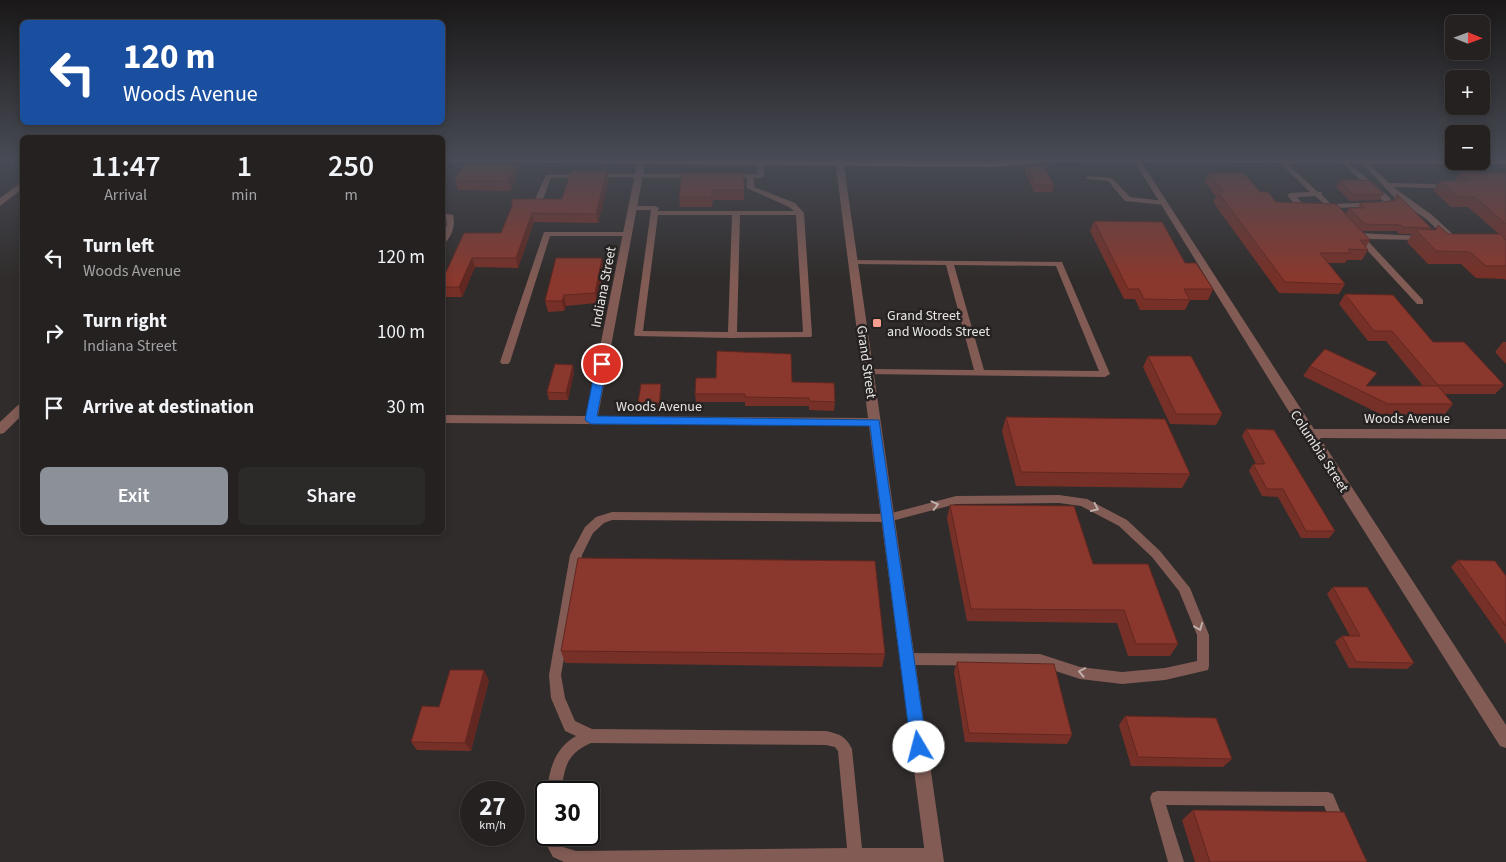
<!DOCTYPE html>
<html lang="en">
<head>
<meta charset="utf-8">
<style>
	:root { --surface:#242120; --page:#2c2929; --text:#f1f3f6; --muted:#a3a3a5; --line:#413e3e; --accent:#8c9099 }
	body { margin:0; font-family:"Source Sans 3",sans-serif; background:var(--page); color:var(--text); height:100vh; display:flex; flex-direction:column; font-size:19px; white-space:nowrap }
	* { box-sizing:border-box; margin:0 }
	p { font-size:16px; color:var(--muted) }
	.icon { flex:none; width:28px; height:28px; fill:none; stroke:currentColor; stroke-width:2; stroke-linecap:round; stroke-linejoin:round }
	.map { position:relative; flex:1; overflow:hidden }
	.drawer { position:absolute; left:20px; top:135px; width:425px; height:400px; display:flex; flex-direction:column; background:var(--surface); border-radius:8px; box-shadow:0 2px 8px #0003,0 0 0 1px var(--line) }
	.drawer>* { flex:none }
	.top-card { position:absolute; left:20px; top:20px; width:425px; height:105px; border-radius:8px; box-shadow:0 2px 8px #0003,0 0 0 1px var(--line); background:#1a4fa0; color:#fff; overflow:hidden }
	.needle { width:32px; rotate:91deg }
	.controls { position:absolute; left:1445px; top:15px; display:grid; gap:10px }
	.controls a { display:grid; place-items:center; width:45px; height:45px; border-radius:8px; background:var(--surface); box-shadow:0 2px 8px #0003,0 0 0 1px var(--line); font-size:25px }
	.speed { position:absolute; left:460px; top:781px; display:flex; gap:10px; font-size:25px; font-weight:700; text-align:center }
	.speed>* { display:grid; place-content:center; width:65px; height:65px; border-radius:50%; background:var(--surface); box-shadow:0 2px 8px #0003,0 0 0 1px var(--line); line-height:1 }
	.speed small { font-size:12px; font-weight:400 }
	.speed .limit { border:2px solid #111; border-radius:8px; background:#fff; color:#111 }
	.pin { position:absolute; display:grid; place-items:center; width:42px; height:42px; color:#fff; margin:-21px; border:2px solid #fff; border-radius:50%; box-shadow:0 1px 5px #0007 }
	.me { position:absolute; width:55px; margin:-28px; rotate:352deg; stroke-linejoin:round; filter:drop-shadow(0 0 4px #0008) }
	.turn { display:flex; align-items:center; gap:18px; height:105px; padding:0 20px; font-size:22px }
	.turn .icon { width:65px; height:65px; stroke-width:2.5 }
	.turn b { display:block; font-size:35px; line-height:42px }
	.eta { display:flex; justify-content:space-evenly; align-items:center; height:85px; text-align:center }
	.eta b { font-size:30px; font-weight:600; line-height:35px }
	.cta { display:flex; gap:10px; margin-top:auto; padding:10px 20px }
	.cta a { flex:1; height:58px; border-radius:8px; background:var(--accent); color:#fff; font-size:20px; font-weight:600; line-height:58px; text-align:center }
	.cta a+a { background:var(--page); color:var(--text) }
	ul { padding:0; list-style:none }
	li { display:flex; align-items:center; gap:15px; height:75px; padding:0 20px }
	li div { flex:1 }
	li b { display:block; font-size:19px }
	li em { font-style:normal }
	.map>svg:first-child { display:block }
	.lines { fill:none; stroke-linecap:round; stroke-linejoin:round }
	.lane { fill:#815b54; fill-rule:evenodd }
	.street { fill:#815b54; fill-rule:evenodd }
	.primary { fill:#d4877a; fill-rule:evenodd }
	.wall { fill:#773027 }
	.shaded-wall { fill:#612720 }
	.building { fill:#8a382d; stroke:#612720 }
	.oneway { stroke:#beaeaa }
	.route { fill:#1a73e8; stroke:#114b97 }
	.poi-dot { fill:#f59d8e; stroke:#262222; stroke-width:2 }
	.labels { text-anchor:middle; stroke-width:5; stroke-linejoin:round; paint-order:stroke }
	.street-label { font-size:14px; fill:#e7e5e4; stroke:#262222 }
	.poi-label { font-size:14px; fill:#e7e5e4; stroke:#262222; text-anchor:start }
</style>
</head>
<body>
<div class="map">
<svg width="1506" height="862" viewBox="0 0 1506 862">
	<rect width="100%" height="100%" fill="#302c2b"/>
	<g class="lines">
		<g class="lane">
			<polygon points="1278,159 1282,159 1318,192 1322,192 1322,195 1331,204 1384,202 1339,160 1344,159 1389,197 1393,204 1389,206 1336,208 1342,214 1338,216 1315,196 1297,197 1306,208 1305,210 1299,210 1287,195 1291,193 1310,192 1278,161"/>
			<polygon points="1360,159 1364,159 1389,183 1436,184 1436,188 1433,188 1393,187 1432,215 1457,238 1457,242 1451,242 1426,219 1393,196 1360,161"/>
			<path d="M761 161 764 163V176L760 178H754V187L795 203 804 213 812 335 811 337 732 338 635 336 634 334 651 210H632L628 208 629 206H655L659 208 658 211H794L789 207 747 188V178L740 176 744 174H757L758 163ZM658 215H732L728 332 643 331ZM740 215H796L803 332H737Z"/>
			<polygon points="582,174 584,175 584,177 551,178 541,204 537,206 533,204 546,175"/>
			<polygon points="596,174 694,174 698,176 694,178 594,177 594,175"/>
			<polygon points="1089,176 1112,178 1130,197 1164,201 1168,203 1164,205 1125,201 1108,181 1087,179 1085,178"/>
			<path d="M442 213 453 215C456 225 451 240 442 245V234L447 225 446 218 442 217Z"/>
			<polygon points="544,232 627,232 631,234 627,236 550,236 510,362 508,364 502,364 500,362"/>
			<polygon points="1355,233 1424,236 1424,240 1421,240 1366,239 1423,300 1423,304 1417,304 1355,237"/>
			<path d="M850 260 1062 262 1110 374 1105 377 865 374 863 372 865 370 868 369 974 370 946 265 853 264H850ZM954 265 1056 266 1099 371 984 370Z"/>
			<path d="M1059 495 1087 499 1127 520 1160 551 1190 588 1209 635V666L1208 670 1165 680 1122 684 1080 679 1040 666 907 665 903 663 901 659 903 655 907 653 1040 654 1080 667 1122 672 1165 668 1197 661V635L1179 591 1152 557 1119 526 1081 506 1059 503 956 504 888 522 612 520 604 523 593 533 582 555 561 675 565 698 575 721 592 729 826 731C839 734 846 736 852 749L862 848H933L938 850 940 855 938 860 934 862H564L553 857 541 835 543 830 546 828V835H556L563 847 576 851 847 848 838 751 835 747 826 745 591 743C566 754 565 767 561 792H547C549 769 555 748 576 736L565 731 551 698 549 675 570 555 585 527 596 517 612 512 888 514 956 496Z"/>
			<polygon points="1157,791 1328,792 1333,794 1346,825 1344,830 1339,832 1334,830 1324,806 1166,805 1184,862 1168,862 1150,798 1152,793"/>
		</g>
		<g class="street">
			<polygon points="442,159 449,159 442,166"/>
			<polygon points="638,159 646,159 598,416 868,418 835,159 843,159 944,862 926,862 869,426 442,423 442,415 586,416"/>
			<polygon points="1133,159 1140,160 1314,429 1506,429 1506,439 1320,438 1506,725 1506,748 1500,746 1304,436"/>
			<polygon points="22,182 22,189 0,206 0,198"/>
			<polygon points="22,404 22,415 4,433 0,434 0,422 18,405"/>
		</g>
		<g class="primary">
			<polygon points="442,159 990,161 1026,159 1454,159 1454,161 1458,161 1454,164 1053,162 990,167 442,162"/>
			<polygon points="1481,159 1506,159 1506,164 1478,163 1477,161 1481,161"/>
		</g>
	</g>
	<g class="wall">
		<polygon points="516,164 518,174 510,191 458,190 455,180"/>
		<polygon points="1027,166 1054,185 1052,192 1034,192 1025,172"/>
		<polygon points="1461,172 1506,173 1506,280 1505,279 1476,278 1461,264 1428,264 1407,242 1412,234 1399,234 1397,231 1362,231 1370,240 1366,247 1368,250 1362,260 1347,260 1345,263 1328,263 1345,284 1339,294 1279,293 1213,202 1216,197 1205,182 1209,173 1260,192 1276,202 1345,214 1349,208 1358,208 1360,203 1393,201 1393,200 1397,194 1431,228 1430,230 1435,230 1438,225 1448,234 1499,234 1468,207 1451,207 1433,190 1440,181 1455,181"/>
		<polygon points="744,173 744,200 713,200 712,207 680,207 679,197"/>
		<polygon points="609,180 598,223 534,222 518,268 475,267 462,297 443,297 442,281 501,233 512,206 562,199"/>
		<polygon points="1340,180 1384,194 1379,200 1350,201 1336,187"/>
		<polygon points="1094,221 1185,263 1213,289 1208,300 1190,300 1185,310 1140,310 1135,299 1124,299 1090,231"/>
		<polygon points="604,268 597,303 566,306 564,311 548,312 545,301"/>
		<polygon points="1345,294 1433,342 1504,385 1495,394 1445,394 1453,404 1444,415 1380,414 1303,376 1310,366 1367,386 1423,386 1386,341 1368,341 1339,304"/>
		<polygon points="1503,342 1506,342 1506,364 1495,352"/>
		<polygon points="1148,356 1222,414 1216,425 1170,424 1143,367"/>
		<polygon points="574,372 568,400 549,400 547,392"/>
		<polygon points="792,382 835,402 834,411 809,410 809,406 745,406 745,402 696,402 695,394"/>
		<polygon points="661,391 660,410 639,410 638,403"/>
		<polygon points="1006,417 1190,474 1182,488 1016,486 1002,431"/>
		<polygon points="1246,429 1335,531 1329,538 1301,538 1278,497 1262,496 1249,471 1253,464 1256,464 1242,436"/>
		<polygon points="950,505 1093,564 1178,644 1170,656 1128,656 1117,623 967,621 947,518"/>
		<polygon points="1458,560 1506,576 1506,644 1451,567"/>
		<polygon points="1333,587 1414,663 1407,669 1349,668 1335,642 1342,636 1350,636 1327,594"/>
		<polygon points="561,651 885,654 882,667 565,663"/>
		<polygon points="957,662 1072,735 1067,744 965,742 954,672"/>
		<polygon points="489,680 471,751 417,750 411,742 439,707"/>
		<polygon points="1125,716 1232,759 1223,767 1131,766 1119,725"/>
		<polygon points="1193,810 1367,862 1195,862 1182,820"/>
	</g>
	<g class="shaded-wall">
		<polygon points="516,164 518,174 510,191 508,181"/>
		<polygon points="607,171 609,180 598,223 596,214"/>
		<polygon points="532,213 534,222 518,268 516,258"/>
		<polygon points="472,258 475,267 462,297 459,287"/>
		<polygon points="602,258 604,268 597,303 595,293"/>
		<polygon points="564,295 566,306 564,311 562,301"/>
		<polygon points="573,365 574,372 568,400 566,393"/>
		<polygon points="661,384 661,391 660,410 659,403"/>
		<polygon points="484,670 489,680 471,751 465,743"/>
	</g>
	<g class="building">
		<polygon points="465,163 516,164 508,181 455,180"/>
		<polygon points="1027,166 1044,166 1054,185 1036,185"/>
		<polygon points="571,171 607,171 596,214 532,213 516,258 472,258 459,287 442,287 442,281 464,233 501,233 512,206 512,199 562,199"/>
		<polygon points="1461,172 1506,173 1506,224 1475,197 1458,197 1440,181 1470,181"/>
		<polygon points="682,173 744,173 744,190 712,190 712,197 679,197"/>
		<polygon points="1209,173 1244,173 1260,192 1268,192 1276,202 1336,204 1370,240 1360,240 1368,250 1348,249 1351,253 1320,253 1345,284 1285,282 1218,192 1224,192"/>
		<polygon points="1340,180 1359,180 1370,181 1384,194 1353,195"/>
		<polygon points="1397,194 1431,228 1403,227 1401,225 1365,224 1349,208 1365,208 1360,203 1394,201 1399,198"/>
		<polygon points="1094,221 1162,222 1185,263 1196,263 1213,289 1184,289 1190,300 1144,299 1139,289 1128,289"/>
		<polygon points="1438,225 1448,234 1500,234 1506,240 1506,266 1486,266 1470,252 1436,251 1415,229 1436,230"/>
		<polygon points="556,258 602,258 595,293 564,295 562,301 545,301"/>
		<polygon points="1345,294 1393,295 1433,342 1464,342 1504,385 1438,385 1392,331 1374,331"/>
		<polygon points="1325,349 1377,373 1366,386 1438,386 1453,404 1388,404 1310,366"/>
		<polygon points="717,351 791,354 792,382 834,383 835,402 810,401 809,398 745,397 745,394 695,394 696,378 716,378"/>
		<polygon points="1148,356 1191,356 1222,414 1176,414"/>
		<polygon points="555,364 573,365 566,393 547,392"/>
		<polygon points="641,384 661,384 659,403 638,403"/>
		<polygon points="1006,417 1165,419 1190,474 1021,472"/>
		<polygon points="1246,429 1274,430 1335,531 1306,531 1283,489 1267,489 1253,464 1265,464"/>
		<polygon points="950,505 1074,506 1093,564 1148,564 1178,644 1136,644 1124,610 971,609"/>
		<polygon points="578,558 875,561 885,654 561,651"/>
		<polygon points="1458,560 1495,561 1506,576 1506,626"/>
		<polygon points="1333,587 1367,587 1414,663 1356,662 1342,636 1360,636"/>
		<polygon points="957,662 1054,664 1072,735 969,733"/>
		<polygon points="450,670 484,670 465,743 411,742 422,706 439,707"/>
		<polygon points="1125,716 1216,718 1232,759 1138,757"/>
		<polygon points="1193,810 1344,812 1367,862 1210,862"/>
	</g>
	<defs><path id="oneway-chevron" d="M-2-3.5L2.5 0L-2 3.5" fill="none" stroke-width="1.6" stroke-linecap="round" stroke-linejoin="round" transform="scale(1.25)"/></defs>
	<g class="oneway">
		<use href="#oneway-chevron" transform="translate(935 505) rotate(-14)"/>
		<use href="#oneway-chevron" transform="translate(1095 508) rotate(25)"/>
		<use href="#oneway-chevron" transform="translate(1199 627) rotate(68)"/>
		<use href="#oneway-chevron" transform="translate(1082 672) rotate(-169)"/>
	</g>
	<linearGradient id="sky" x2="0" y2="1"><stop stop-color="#1a1818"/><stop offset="0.57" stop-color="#484b55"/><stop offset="1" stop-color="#484b55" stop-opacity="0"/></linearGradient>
	<rect width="1506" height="279" fill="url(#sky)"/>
	<polygon class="route" points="602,361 607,364 597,416 879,420 927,747 924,752 919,755 913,752 911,747 870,426 591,424 585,420 596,364"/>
	<rect class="poi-dot" x="872" y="318" width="10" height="10" rx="2.5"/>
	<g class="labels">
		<g class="street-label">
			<text transform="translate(603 287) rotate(-79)" y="5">Indiana Street</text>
			<text transform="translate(867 362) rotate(82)" y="5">Grand Street</text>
			<text x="659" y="411">Woods Avenue</text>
			<text x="1407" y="423">Woods Avenue</text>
			<text transform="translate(1320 451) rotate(57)" y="5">Columbia Street</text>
		</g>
		<g class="poi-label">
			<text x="887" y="320">Grand Street<tspan x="887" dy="16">and Woods Street</tspan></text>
		</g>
	</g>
</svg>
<div class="controls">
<a><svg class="needle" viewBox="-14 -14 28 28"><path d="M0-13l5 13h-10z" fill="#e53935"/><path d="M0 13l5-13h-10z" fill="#a3a3a5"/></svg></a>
<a>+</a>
<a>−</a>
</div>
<div class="speed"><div>27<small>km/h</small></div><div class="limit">30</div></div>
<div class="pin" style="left:602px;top:364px;background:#d93025"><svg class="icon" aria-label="arrive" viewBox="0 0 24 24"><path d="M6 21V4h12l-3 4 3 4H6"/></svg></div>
<svg class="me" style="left:919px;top:747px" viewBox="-20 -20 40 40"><circle r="19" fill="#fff"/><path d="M0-13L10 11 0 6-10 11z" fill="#1a73e8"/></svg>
<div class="top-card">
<div class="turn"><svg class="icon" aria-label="left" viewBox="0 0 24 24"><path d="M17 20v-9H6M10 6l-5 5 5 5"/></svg><div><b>120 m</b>Woods Avenue</div></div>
</div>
<section class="drawer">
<div class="eta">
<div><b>11:47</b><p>Arrival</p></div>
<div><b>1</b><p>min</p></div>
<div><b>250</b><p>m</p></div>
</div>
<ul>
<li><svg class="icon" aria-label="left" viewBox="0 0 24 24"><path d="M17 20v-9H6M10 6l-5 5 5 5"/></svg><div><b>Turn left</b><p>Woods Avenue</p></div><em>120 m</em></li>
<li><svg class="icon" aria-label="right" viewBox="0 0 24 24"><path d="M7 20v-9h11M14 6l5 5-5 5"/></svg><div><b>Turn right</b><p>Indiana Street</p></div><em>100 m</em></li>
<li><svg class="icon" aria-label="arrive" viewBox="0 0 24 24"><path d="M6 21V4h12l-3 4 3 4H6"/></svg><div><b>Arrive at destination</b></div><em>30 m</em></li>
</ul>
<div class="cta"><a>Exit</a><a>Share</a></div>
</section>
</div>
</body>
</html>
